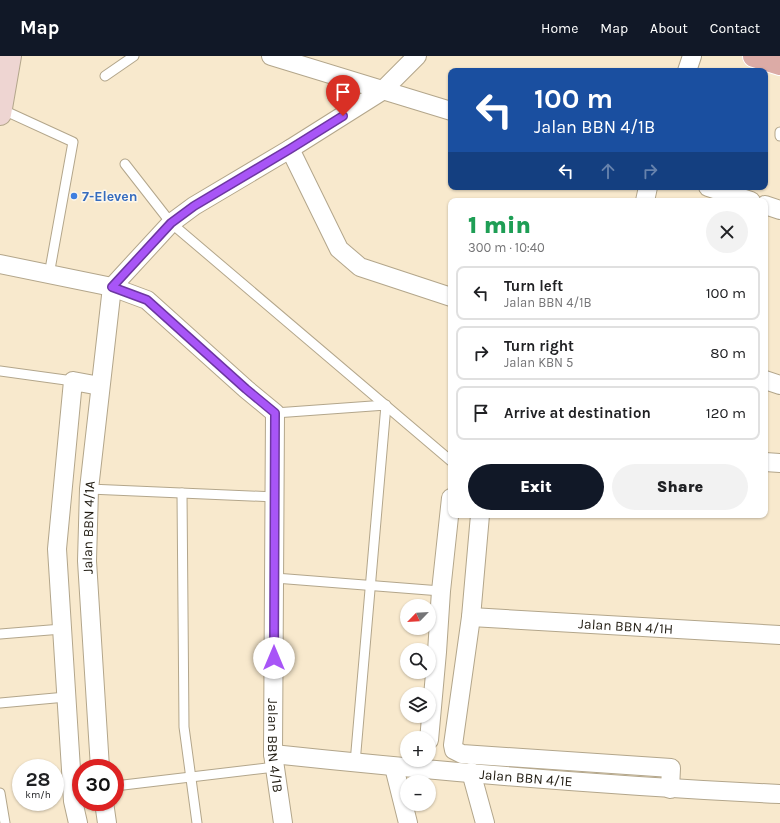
<!DOCTYPE html>
<html lang="en">
<head>
<meta charset="utf-8">
<style>
	:root { --surface:#fff; --page:#f2f2f2; --text:#202124; --muted:#757577; --line:#e0e0e0; --accent:#111827 }
	body { margin:0; font-family:Karla,sans-serif; background:var(--page); color:var(--text); height:100vh; display:flex; flex-direction:column; font-size:15px; white-space:nowrap }
	* { box-sizing:border-box; margin:0 }
	p { font-size:13px; color:var(--muted) }
	.icon { flex:none; width:22px; height:22px; fill:none; stroke:currentColor; stroke-width:2; stroke-linecap:round; stroke-linejoin:round }
	.map { position:relative; flex:1; overflow:hidden }
	.details { position:absolute; left:448px; top:142px; width:320px; height:320px; display:flex; flex-direction:column; background:var(--surface); border-radius:8px; box-shadow:0 1px 3px #0004 }
	.details>* { flex:none }
	.hud { position:absolute; left:448px; top:12px; width:320px; height:122px; border-radius:8px; box-shadow:0 1px 3px #0004; background:#1a4fa0; color:#fff; overflow:hidden }
	.needle { width:26px; rotate:245deg }
	.buttons { position:absolute; left:400px; top:543px; display:grid; gap:8px }
	.buttons a { display:grid; place-items:center; width:36px; height:36px; border-radius:50%; background:var(--surface); box-shadow:0 1px 3px #0004; font-size:20px }
	.speed { position:absolute; left:12px; top:703px; display:flex; gap:8px; font-size:20px; font-weight:700; text-align:center }
	.speed>* { display:grid; place-content:center; width:52px; height:52px; border-radius:50%; background:var(--surface); box-shadow:0 1px 3px #0004; line-height:1 }
	.speed small { font-size:10px; font-weight:400 }
	.speed .limit { border:6px solid #d22; background:#fff; color:#111 }
	.pin { position:absolute; display:grid; place-items:center; width:34px; height:34px; color:#fff; margin:-41px -17px; border-radius:50% 50% 50% 0; rotate:-45deg; box-shadow:0 0 4px #0007 }
	.pin .icon { rotate:45deg }
	.me { position:absolute; width:44px; margin:-22px; rotate:0deg; stroke-linejoin:round; filter:drop-shadow(0 0 3px #0008) }
	.turn { display:flex; align-items:center; gap:14px; height:84px; padding:0 20px; font-size:18px }
	.turn .icon { width:52px; height:52px; stroke-width:2.5 }
	.turn b { display:block; font-size:28px; line-height:34px }
	.lanes { display:flex; align-items:center; height:38px; padding:0 20px; background:#0003; justify-content:center; gap:20px; direction:ltr }
	.lanes .off { opacity:.35 }
	.round { display:grid; place-items:center; flex:none; width:42px; height:42px; border-radius:21px; background:var(--page) }
	.head { display:flex; align-items:center; justify-content:space-between; height:68px; padding:0 20px }
	h1 { font-size:24px; font-weight:800; line-height:30px; color:#1e9e55 }
	.cta { display:flex; gap:8px; margin-top:auto; padding:8px 20px }
	.cta a { flex:1; height:46px; border-radius:24px; background:var(--accent); color:#fff; font-size:16px; font-weight:800; line-height:46px; text-align:center }
	.cta a+a { background:var(--page); color:var(--text) }
	ul { padding:0; list-style:none }
	li { display:flex; align-items:center; gap:12px; height:54px; margin:0 8px 6px; padding:0 12px; border:2px solid var(--line); border-radius:8px }
	li div { flex:1 }
	li b { display:block; font-size:15px }
	li em { font-style:normal }
	header { display:flex; align-items:center; gap:24px; box-sizing:border-box; height:56px; padding:0 20px; background:var(--accent); color:#fff }
	header strong { font-size:19px }
	nav { display:flex; gap:22px; margin-inline-start:auto; font-size:14px }
	.map>svg:first-child { display:block }
	.lines { fill:none; stroke-linecap:round; stroke-linejoin:round }
	.lane-casing { stroke:#b3a68b; stroke-width:11 }
	.street-casing { stroke:#b3a68b; stroke-width:20 }
	.secondary-casing { stroke:#b3a68b; stroke-width:24 }
	.primary-casing { stroke:#fff; stroke-width:24 }
	.lane { stroke:#fff; stroke-width:9 }
	.street { stroke:#fff; stroke-width:18 }
	.secondary { stroke:#eed5d2; stroke-width:22 }
	.primary { stroke:#dcaba6; stroke-width:22 }
	.route-casing { stroke:#6d37a1; stroke-width:10 }
	.route { stroke:#a855f7; stroke-width:7 }
	.shop-dot { fill:#3f7fe0; stroke:#fdf7ec; stroke-width:1.5 }
	.labels { text-anchor:middle; stroke-width:3; stroke-linejoin:round; paint-order:stroke }
	.shop-label { font-size:14px; font-weight:bold; fill:#366cbe; stroke:#fdf7ec; text-anchor:start }
	.street-label { font-size:14px; fill:#211c12; stroke:#fdf7ec }
</style>
</head>
<body>
<header>
<strong>Map</strong>
<nav><a>Home</a><a>Map</a><a>About</a><a>Contact</a></nav>
</header>
<div class="map">
<svg width="780" height="767" viewBox="0 0 780 767">
	<rect width="100%" height="100%" fill="#f8e9cd"/>
	<g class="lines">
		<defs>
			<g id="lane">
				<polyline points="105,20 134,0"/>
				<polyline points="1,53 73,86 49,219"/>
				<polyline points="780,76 780,80"/>
				<polyline points="125,108 171,167 451,405"/>
				<polyline points="0,315 73,325"/>
				<polyline points="275,357 386,349 355,707"/>
				<polyline points="89,433 275,441"/>
				<polyline points="182,437 184,671 197,767"/>
				<polyline points="275,522 441,535"/>
				<polyline points="0,578 62,573"/>
				<polyline points="0,647 66,641"/>
				<polyline points="115,730 275,711"/>
				<polyline points="0,737 5,767"/>
			</g>
			<g id="street">
				<polyline points="271,0 451,55"/>
				<polyline points="687,15 692,0"/>
				<polyline points="290,93 339,193 360,211 451,241"/>
				<polyline points="708,131 751,145"/>
				<polyline points="645,145 648,131"/>
				<polyline points="765,149 780,154"/>
				<path id="s1" d="M0 208 112 231 147 244 246 333 275 357 273 698 283 767"/>
				<polyline points="765,324 780,329"/>
				<polyline points="765,406 780,407"/>
				<polyline points="480,459 471,561 453,689 454,694 462,698 671,712 670,733"/>
				<path id="s2" d="M471 561 780 579"/>
				<polyline points="429,684 437,596 441,535 451,442"/>
				<path id="s3" d="M273 698C442 716 611 730 780 738"/>
				<polyline points="394,711 408,767"/>
				<path id="s4" d="M100 712 87 505 89 433 112 231 171 167 194 150 290 93 382 35 417 0"/>
				<polyline points="471,716 485,767"/>
				<polyline points="104,746 107,767"/>
				<polyline points="78,767 73,745 57,493 73,325 100,330"/>
			</g>
			<polyline id="secondary" points="0,58 10,0"/>
			<polyline id="primary" points="754,0 780,8"/>
		</defs>
		<use href="#lane" class="lane-casing"/>
		<use href="#street" class="street-casing"/>
		<use href="#secondary" class="secondary-casing"/>
		<use href="#primary" class="primary-casing"/>
		<use href="#lane" class="lane"/>
		<use href="#street" class="street"/>
		<use href="#secondary" class="secondary"/>
		<use href="#primary" class="primary"/>
	</g>
	<g class="lines">
		<defs>
			<polyline id="route" points="274,602 275,357 246,333 147,244 112,231 171,167 194,150 290,93 343,60"/>
		</defs>
		<use href="#route" class="route-casing"/>
		<use href="#route" class="route"/>
	</g>
	<circle class="shop-dot" cx="74" cy="140" r="4"/>
	<g class="labels">
		<g class="shop-label">
			<text x="82" y="145">7-Eleven</text>
		</g>
		<g class="street-label">
			<text dy="5" stroke="none"><textPath href="#s4" startOffset="241">Jalan BBN 4/1A</textPath></text>
			<text dy="5" stroke="none"><textPath href="#s2" startOffset="155">Jalan BBN 4/1H</textPath></text>
			<text dy="5" stroke="none"><textPath href="#s1" startOffset="655">Jalan BBN 4/1B</textPath></text>
			<text dy="5" stroke="none"><textPath href="#s3" startOffset="254">Jalan BBN 4/1E</textPath></text>
		</g>
	</g>
</svg>
<div class="buttons">
<a><svg class="needle" viewBox="-14 -14 28 28"><path d="M0-13l5 13h-10z" fill="#e53935"/><path d="M0 13l5-13h-10z" fill="#757577"/></svg></a>
<a><svg class="icon" aria-label="search" viewBox="0 0 24 24"><circle cx="10" cy="10" r="6"/><path d="M15 15l6 6"/></svg></a>
<a><svg class="icon" aria-label="layers" viewBox="0 0 24 24"><path d="M12 4l9 5-9 5-9-5zM3 14l9 5 9-5"/></svg></a>
<a>+</a>
<a>−</a>
</div>
<div class="speed"><div>28<small>km/h</small></div><div class="limit">30</div></div>
<div class="pin" style="left:343px;top:60px;background:#d93025"><svg class="icon" aria-label="arrive" viewBox="0 0 24 24"><path d="M6 21V4h12l-3 4 3 4H6"/></svg></div>
<svg class="me" style="left:274px;top:602px" viewBox="-20 -20 40 40"><circle r="19" fill="#fff"/><path d="M0-13L10 11 0 6-10 11z" fill="#a855f7"/></svg>
<div class="hud">
<div class="turn"><svg class="icon" aria-label="left" viewBox="0 0 24 24"><path d="M17 20v-9H6M10 6l-5 5 5 5"/></svg><div><b>100 m</b>Jalan BBN 4/1B</div></div>
<div class="lanes"><svg class="icon" aria-label="left" viewBox="0 0 24 24"><path d="M17 20v-9H6M10 6l-5 5 5 5"/></svg><svg class="icon off" aria-label="ahead" viewBox="0 0 24 24"><path d="M12 20V5M6 11l6-6 6 6"/></svg><svg class="icon off" aria-label="right" viewBox="0 0 24 24"><path d="M7 20v-9h11M14 6l5 5-5 5"/></svg></div>
</div>
<section class="details">
<div class="head"><div><h1>1 min</h1><p>300 m · 10:40</p></div><a class="round"><svg class="icon" aria-label="close" viewBox="0 0 24 24"><path d="M6 6l12 12M18 6L6 18"/></svg></a></div>
<ul>
<li><svg class="icon" aria-label="left" viewBox="0 0 24 24"><path d="M17 20v-9H6M10 6l-5 5 5 5"/></svg><div><b>Turn left</b><p>Jalan BBN 4/1B</p></div><em>100 m</em></li>
<li><svg class="icon" aria-label="right" viewBox="0 0 24 24"><path d="M7 20v-9h11M14 6l5 5-5 5"/></svg><div><b>Turn right</b><p>Jalan KBN 5</p></div><em>80 m</em></li>
<li><svg class="icon" aria-label="arrive" viewBox="0 0 24 24"><path d="M6 21V4h12l-3 4 3 4H6"/></svg><div><b>Arrive at destination</b></div><em>120 m</em></li>
</ul>
<div class="cta"><a>Exit</a><a>Share</a></div>
</section>
</div>
</body>
</html>
